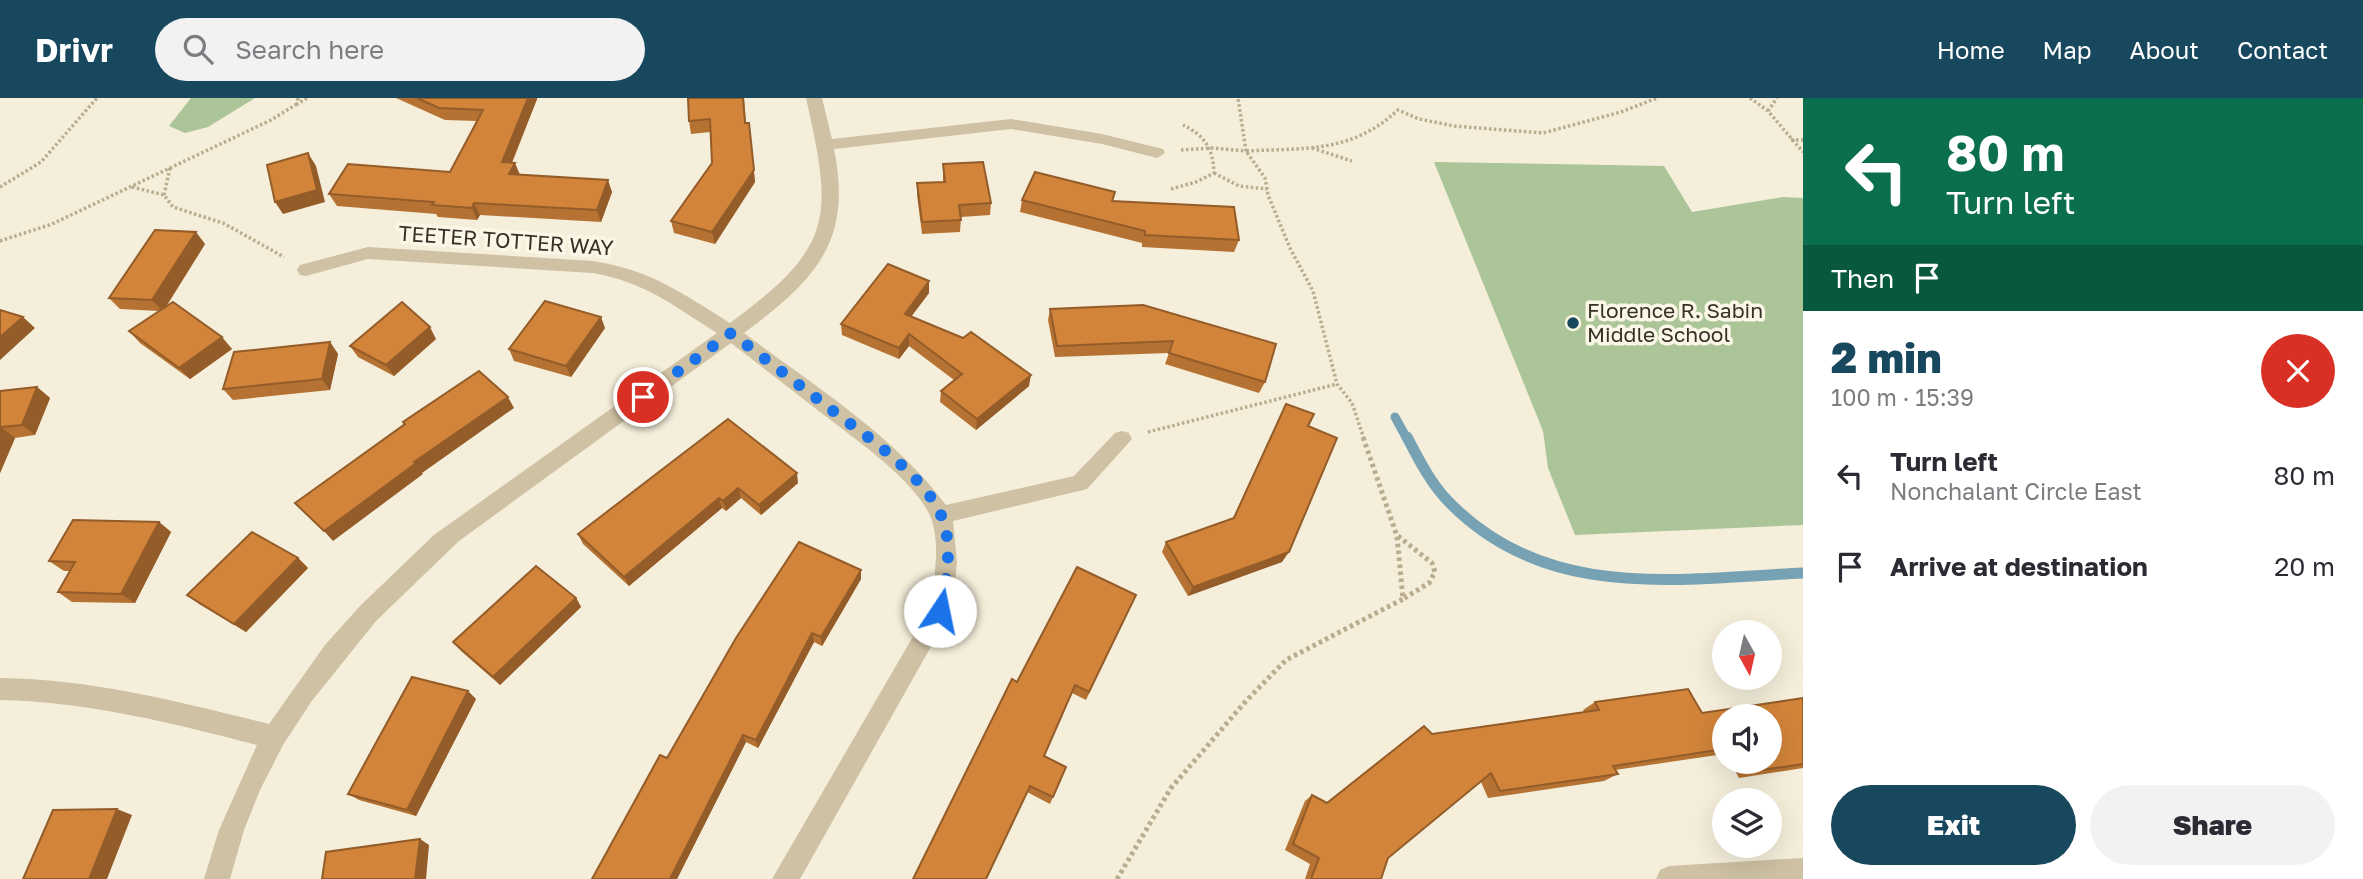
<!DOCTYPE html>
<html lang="en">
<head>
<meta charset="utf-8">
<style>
	:root { --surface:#fff; --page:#f2f2f3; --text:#2b2b33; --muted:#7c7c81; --accent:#18485e }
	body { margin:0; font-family:"Golos Text",sans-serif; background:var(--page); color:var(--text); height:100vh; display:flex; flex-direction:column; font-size:26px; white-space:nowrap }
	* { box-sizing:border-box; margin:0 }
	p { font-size:23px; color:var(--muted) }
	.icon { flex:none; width:38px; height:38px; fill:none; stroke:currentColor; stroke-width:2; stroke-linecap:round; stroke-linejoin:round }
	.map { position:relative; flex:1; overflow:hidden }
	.details { display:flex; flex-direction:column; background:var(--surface); width:560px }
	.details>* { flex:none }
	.banner { background:#0b6e4f; color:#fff; overflow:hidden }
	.needle { width:46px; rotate:172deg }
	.controls { position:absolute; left:1712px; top:522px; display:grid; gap:14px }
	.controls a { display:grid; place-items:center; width:70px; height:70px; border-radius:50%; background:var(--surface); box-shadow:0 7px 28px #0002; font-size:35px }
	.pin { position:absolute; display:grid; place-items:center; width:60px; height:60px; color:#fff; margin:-30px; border:4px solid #fff; border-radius:50%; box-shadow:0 2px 7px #0007 }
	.me { position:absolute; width:77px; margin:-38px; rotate:11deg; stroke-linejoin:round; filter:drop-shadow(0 0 5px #0008) }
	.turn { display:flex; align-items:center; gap:24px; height:147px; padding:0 28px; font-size:32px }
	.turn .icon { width:91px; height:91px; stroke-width:2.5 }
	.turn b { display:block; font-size:49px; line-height:60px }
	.then { display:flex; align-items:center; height:66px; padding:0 28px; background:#0003; gap:14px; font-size:26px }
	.round { display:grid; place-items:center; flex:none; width:74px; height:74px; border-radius:37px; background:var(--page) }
	.headline { display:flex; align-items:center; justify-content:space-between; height:119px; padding:0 28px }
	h1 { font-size:42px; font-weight:800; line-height:52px; color:var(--accent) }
	.cta { display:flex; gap:14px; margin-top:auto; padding:14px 28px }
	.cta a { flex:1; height:80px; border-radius:42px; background:var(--accent); color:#fff; font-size:28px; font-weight:800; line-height:80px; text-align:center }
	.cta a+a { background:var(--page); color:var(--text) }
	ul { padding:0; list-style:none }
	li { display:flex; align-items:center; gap:21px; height:91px; padding:0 28px }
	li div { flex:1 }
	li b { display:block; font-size:26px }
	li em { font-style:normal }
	header { display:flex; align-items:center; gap:42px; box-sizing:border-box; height:98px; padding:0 35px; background:var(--accent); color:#fff }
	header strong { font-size:33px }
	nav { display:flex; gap:38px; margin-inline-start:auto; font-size:24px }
	.search { width:490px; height:63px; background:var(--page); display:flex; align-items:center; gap:18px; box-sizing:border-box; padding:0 24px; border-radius:38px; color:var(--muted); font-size:26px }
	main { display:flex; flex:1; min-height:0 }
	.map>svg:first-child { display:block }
	.green { fill:#abc598 }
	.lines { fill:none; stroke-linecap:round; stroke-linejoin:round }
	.stream-far1 { stroke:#76a2b4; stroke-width:9 }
	.stream { stroke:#76a2b4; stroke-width:11 }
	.path-far1 { stroke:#baac8e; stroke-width:3.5; stroke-dasharray:2.5 2.5; stroke-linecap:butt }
	.path { stroke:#baac8e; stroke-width:5; stroke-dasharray:3.5 3.5; stroke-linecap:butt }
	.street { fill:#cec1a4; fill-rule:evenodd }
	.wall { fill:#b57232 }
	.shaded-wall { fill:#935c29 }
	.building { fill:#d2843a; stroke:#935c29; stroke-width:2 }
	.route { stroke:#1a73e8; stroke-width:12; stroke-dasharray:0 21.6 }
	.poi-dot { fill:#18485e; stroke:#fbf7e7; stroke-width:2.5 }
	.labels { text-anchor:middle; stroke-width:7; stroke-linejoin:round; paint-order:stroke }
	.street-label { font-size:21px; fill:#383127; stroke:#fbf7e7 }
	.poi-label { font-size:21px; fill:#383127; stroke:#fbf7e7; text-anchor:start }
</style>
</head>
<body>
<header>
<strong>Drivr</strong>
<div class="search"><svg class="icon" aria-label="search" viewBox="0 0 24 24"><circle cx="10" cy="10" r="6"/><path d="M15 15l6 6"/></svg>Search here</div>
<nav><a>Home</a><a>Map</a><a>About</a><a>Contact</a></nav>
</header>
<main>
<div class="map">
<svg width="1803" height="781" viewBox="0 0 1803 781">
	<rect width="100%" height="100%" fill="#f4eeda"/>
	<g class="green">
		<polygon points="191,0 255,0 208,29 185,35 169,28"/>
		<polygon points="1434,64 1664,68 1692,114 1783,99 1803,100 1803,427 1575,437 1548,370 1543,333"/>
	</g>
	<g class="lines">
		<polyline class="stream-far1" points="1395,319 1407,341"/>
		<path class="stream" d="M1407 339C1418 360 1430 384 1447 402 1544 504 1675 481 1803 475"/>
		<g class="path-far1">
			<polyline points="298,0 297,6 307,0"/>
			<polyline points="1750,0 1768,13 1803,54"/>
			<polyline points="1768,13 1777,0"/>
			<polyline points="1791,42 1803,42"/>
			<polyline points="1312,50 1352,63"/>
			<polyline points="1181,52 1212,50 1246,53 1238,0"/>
			<polyline points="1214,75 1239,88 1267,91"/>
			<polyline points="0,89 41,64 97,0"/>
			<polyline points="132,89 164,97 173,109 223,125 284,159"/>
			<path d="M1171 91 1196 84 1214 75C1213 50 1205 38 1183 27"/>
			<polyline points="164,97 170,70"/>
			<polyline points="0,143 52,126 271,22 297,6"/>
			<polyline points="1148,334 1337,286"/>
			<path d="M1364 341 1352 305 1337 286 1313 193 1290 150 1268 97 1265 80 1246 53C1305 50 1352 55 1398 12L1419 21 1454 28 1543 35 1621 14 1657 0"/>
		</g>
		<g class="path">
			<polyline points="1398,438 1432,465 1435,474 1429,485 1403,501"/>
			<polyline points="1117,781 1171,690 1246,603 1286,562 1403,501 1397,438 1363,339"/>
		</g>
		<g class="street">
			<path d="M806 0H822L832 41 1011 21 1102 36 1163 51 1165 55 1157 60 1102 46 1011 31 834 51C853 144 815 182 744 235 814 288 893 336 946 407L1074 378 1115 335 1122 333 1129 335 1132 341 1087 391 953 423 957 465 951 513 800 781H772L929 511C934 484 941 447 931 420 917 384 855 341 824 317 793 293 762 269 731 245L459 443 376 523 311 604 283 647 260 692 244 732 230 781H204L219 732 257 647C172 625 89 604 0 602V580C92 581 180 604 269 626L325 547 360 508 434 437 717 235C672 207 647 185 593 175L368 161 306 178 300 177 297 172 300 167 368 149 593 163C653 173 680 194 730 225 835 148 833 120 806 0Z"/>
			<polygon points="1803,760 1803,781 1656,781 1660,772 1669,768"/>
		</g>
	</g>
	<g class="wall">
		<polygon points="396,0 537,0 537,1 512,65 520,77 612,94 601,124 480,117 477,122 438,119 436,116 337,108 329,96 450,74 477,23 445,22"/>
		<polygon points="688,0 744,0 746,25 749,25 755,84 715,146 674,135 671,123 712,65 710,34 691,36 689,23"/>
		<polygon points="943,66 991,105 990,117 961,119 960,134 922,136 917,97 917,85 943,84"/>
		<polygon points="1115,94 1113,103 1239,142 1234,154 1142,149 1142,145 1020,114 1022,102"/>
		<polygon points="205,146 166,209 232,251 190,281 140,245 129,233 159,213 120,211 109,200"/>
		<polygon points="929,183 929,195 911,218 1029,288 976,332 940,304 941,293 954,282 909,248 899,261 842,237 841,226"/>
		<polygon points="1143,207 1265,284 1259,295 1165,266 1169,255 1055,259 1048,222 1050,211"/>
		<polygon points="605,230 571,279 514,263 509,251"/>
		<polygon points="436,241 394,278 358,259 350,248"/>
		<polygon points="330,244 338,256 330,292 233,302 223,291"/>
		<polygon points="37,289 50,300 35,337 15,340 0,375 0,293"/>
		<polygon points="1286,306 1308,328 1282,464 1188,498 1162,454 1166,444 1233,420"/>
		<polygon points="728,321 798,385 761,417 741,400 726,413 722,410 629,488 583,446 578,436"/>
		<polygon points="159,424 171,434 135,505 72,504 58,494 70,473 64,473 49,463"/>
		<polygon points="298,460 308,470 246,534 199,506 187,497"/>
		<polygon points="861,472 861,481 822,548 814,544 758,650 746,644 677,781 592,781 667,660"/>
		<polygon points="1136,497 1086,602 1072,595 1044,658 1066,669 1050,706 1027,694 986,781 913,781 1017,584"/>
		<polygon points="576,500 581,509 500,587 461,553 453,544"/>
		<polygon points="1803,600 1803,670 1739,680 1730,663 1769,663 1724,618 1724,656 1615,672 1618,676 1604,683 1488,700 1481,684 1388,760 1381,781 1305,781 1310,766 1285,752 1305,703 1312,697 1327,705 1584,614 1583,612 1595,604 1702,615"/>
		<polygon points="476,601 416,718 359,702 348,696"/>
	</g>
	<g class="shaded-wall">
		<polygon points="528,0 537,0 537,1 507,76 502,64"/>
		<polygon points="749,25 755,84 715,146 712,134"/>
		<polygon points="308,55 316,68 325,104 283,116 275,104"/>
		<polygon points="515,65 520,77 509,76"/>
		<polygon points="608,82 612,94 601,124 597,112"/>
		<polygon points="474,105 480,117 477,122 472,110"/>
		<polygon points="196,134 205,146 163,213 152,202"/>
		<polygon points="929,183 929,195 905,227 905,216"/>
		<polygon points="23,219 35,230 0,262 0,239"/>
		<polygon points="601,219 605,230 571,279 566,268"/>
		<polygon points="430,229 436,241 394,278 386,267"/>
		<polygon points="909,236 909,248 899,261 899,250"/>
		<polygon points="222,239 232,251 190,281 179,270"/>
		<polygon points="330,244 338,256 330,292 322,281"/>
		<polygon points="1031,277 1029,288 976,332 977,321"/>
		<polygon points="37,289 50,300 35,337 22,327"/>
		<polygon points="508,299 514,310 422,375 423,376 333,443 324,433 414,364"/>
		<polygon points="1,329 15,340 0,375 0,332"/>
		<polygon points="797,375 798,385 761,417 759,407"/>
		<polygon points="738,390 741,400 726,413 723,403"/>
		<polygon points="719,400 722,410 629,488 624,479"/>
		<polygon points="159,424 171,434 135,505 121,496"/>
		<polygon points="1289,454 1282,464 1188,498 1193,489"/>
		<polygon points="298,460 308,470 246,534 234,526"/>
		<polygon points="861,472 861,481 822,548 821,539"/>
		<polygon points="576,500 581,509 500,587 493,579"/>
		<polygon points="812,535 814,544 758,650 756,642"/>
		<polygon points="468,593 476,601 416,718 407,712"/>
		<polygon points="743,637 746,644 677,781 670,781"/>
		<polygon points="117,711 132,717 107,781 89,781"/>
		<polygon points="420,741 429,747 426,781 415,781"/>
	</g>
	<g class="building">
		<polygon points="417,0 528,0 502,64 515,65 509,76 608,82 597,112 474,105 472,110 432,107 434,104 329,96 348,66 450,74 483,12 439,10"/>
		<polygon points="688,0 743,0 745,25 749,25 754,72 712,134 671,123 712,65 710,21 689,23"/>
		<polygon points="308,55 317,92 275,104 267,67"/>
		<polygon points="983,64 991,105 959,107 961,122 922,124 917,85 945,84 943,66"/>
		<polygon points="1035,74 1115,94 1112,103 1234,109 1239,142 1145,137 1145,133 1022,102"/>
		<polygon points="155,132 196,134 152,202 109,200"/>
		<polygon points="888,166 929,183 905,216 963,240 971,234 1031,277 977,321 941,293 962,276 909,236 899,250 841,226"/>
		<polygon points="545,203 601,219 566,268 509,251"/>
		<polygon points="173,204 222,239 179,270 129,233"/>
		<polygon points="402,204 430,229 386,267 350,248"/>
		<polygon points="1143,207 1276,246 1265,284 1169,255 1173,243 1057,248 1050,211"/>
		<polygon points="0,212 23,219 0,239"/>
		<polygon points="330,244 322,281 223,291 234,254"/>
		<polygon points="479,273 508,299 414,364 415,366 324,433 295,405 405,326 403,324"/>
		<polygon points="37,289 22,327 1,329 0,332 0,293"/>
		<polygon points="1286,306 1314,316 1308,328 1337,340 1289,454 1193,489 1166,444 1234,420"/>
		<polygon points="728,321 797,375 759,407 738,390 723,403 719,400 624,479 578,436"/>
		<polygon points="73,422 159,424 121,496 58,494 75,464 49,463"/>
		<polygon points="252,434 298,460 234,526 187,497"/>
		<polygon points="799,444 861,472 821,539 812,535 756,642 743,637 670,781 592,781 660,657 667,660 736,540"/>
		<polygon points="536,468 576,500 493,579 453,544"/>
		<polygon points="1077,469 1136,497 1089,594 1075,587 1044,658 1066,669 1053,699 1030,688 986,781 913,781 1012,581 1017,584"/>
		<polygon points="412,579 468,593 407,712 348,696"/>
		<polygon points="1688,591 1702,615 1803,600 1803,666 1755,673 1750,663 1769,663 1769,618 1724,618 1724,651 1613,668 1618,676 1500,693 1491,675 1388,760 1381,781 1311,781 1319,760 1293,746 1312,697 1327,705 1424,628 1432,636 1599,612 1595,604"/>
		<polygon points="117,711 89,781 23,781 53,712"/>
		<polygon points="420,741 415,781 322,781 326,754"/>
	</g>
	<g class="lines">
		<path class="route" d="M643 299 731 235C764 260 797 285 829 310 865 337 923 376 941 417 954 447 946 483 940 513"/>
	</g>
	<circle class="poi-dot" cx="1573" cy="225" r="7"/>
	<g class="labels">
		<g class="street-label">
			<text transform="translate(506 143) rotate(4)" y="7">TEETER TOTTER WAY</text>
		</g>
		<g class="poi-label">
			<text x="1587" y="220">Florence R. Sabin<tspan x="1587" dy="24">Middle School</tspan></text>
		</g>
	</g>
</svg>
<div class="controls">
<a><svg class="needle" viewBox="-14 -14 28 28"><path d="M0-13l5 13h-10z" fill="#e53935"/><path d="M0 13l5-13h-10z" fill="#7c7c81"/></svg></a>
<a><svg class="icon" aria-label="sound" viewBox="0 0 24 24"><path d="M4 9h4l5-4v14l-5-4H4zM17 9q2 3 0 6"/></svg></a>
<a><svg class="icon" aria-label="layers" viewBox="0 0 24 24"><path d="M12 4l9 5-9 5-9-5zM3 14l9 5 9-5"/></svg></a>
</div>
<div class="pin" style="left:643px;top:299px;background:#d93025"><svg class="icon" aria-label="arrive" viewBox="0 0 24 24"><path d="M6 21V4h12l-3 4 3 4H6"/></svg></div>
<svg class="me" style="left:940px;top:513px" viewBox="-20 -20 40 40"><circle r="19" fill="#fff"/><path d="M0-13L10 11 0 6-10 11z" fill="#1a73e8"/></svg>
</div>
<section class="details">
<div class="banner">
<div class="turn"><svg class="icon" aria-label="left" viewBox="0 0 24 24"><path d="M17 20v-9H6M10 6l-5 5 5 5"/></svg><div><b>80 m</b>Turn left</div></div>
<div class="then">Then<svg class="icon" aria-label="arrive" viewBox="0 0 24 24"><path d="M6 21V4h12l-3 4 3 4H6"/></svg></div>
</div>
<div class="headline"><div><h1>2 min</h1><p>100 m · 15:39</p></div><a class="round" style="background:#d93025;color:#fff"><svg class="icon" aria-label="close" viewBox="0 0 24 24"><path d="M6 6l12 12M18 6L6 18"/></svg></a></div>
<ul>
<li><svg class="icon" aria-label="left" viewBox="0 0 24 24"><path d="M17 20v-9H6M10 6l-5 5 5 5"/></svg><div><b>Turn left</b><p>Nonchalant Circle East</p></div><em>80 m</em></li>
<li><svg class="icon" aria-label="arrive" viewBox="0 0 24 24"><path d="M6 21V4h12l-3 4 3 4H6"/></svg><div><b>Arrive at destination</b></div><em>20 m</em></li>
</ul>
<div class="cta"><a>Exit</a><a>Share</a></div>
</section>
</main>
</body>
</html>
